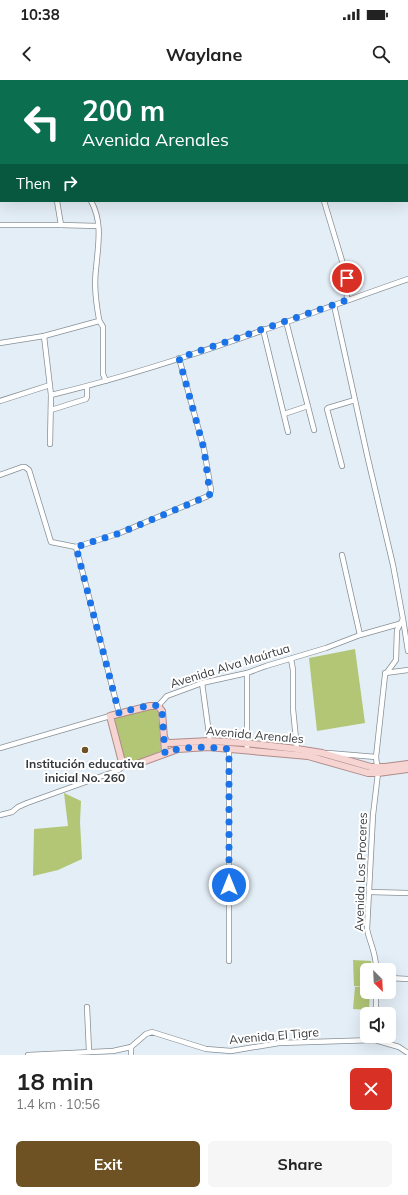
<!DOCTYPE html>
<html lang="en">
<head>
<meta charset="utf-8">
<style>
	:root { --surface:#fff; --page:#f6f6f6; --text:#222; --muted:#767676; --accent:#6e5224 }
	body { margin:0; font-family:Mulish,sans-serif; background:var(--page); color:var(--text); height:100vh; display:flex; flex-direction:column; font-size:15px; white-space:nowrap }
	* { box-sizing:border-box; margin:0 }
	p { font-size:13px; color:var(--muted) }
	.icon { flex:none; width:22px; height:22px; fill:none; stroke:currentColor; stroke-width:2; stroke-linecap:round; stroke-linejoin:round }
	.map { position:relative; height:975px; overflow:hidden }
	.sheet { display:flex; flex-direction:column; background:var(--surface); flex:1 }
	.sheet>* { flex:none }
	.hud { position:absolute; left:0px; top:0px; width:408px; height:122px; box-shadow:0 4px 16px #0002; background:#0b6e4f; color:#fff; overflow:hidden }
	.needle { width:26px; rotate:156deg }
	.fabs { position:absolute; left:360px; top:883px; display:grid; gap:8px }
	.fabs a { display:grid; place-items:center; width:36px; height:36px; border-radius:6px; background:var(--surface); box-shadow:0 4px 16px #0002; font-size:20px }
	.pin { position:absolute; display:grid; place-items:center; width:34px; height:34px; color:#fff; margin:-17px; border:2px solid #fff; border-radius:50%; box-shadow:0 1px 4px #0007 }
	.me { position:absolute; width:44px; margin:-22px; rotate:0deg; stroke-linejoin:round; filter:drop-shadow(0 0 3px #0008) }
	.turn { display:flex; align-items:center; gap:14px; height:84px; padding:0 16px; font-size:18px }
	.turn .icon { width:52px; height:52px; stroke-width:2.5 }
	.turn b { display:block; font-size:28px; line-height:34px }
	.then { display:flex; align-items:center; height:38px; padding:0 16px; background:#0003; gap:8px; font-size:15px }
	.round { display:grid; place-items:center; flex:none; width:42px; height:42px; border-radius:6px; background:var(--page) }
	.summary { display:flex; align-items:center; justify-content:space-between; height:68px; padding:0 16px }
	h1 { font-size:24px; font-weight:700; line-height:30px }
	.cta { display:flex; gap:8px; margin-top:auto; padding:8px 16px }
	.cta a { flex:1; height:46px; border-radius:6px; background:var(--accent); color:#fff; font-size:16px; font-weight:700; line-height:46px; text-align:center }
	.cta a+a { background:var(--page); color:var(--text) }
	.status { display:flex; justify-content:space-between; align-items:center; height:28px; padding:0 20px; background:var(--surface); direction:ltr }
	.status svg { height:11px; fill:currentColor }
	header { display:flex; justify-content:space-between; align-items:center; height:52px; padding:0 16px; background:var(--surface); font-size:18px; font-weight:700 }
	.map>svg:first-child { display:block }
	.green { fill:#b2c675 }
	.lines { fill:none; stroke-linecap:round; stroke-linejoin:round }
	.minor-casing { stroke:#879097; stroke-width:6 }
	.major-casing { stroke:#af8c8a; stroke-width:8 }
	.minor { stroke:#fff; stroke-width:4.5 }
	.major { stroke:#f6d4d2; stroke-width:6 }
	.route { stroke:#1a73e8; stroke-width:7; stroke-dasharray:0 12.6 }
	.poi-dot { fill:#6e5224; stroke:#fff; stroke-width:1.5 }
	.labels { text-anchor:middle; stroke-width:4; stroke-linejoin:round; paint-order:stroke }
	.street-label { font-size:12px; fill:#35393c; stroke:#fff }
	.poi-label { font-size:12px; font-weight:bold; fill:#35393c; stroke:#fff }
</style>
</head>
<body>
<div class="status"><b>10:38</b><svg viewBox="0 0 49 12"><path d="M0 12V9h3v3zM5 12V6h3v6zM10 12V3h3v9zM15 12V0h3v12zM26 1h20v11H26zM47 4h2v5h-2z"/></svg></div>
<header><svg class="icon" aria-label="back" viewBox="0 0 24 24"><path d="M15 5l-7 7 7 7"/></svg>Waylane<svg class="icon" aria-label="search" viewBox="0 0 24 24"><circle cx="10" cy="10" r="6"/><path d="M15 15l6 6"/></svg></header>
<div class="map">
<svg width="408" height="975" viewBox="0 0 408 975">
	<rect width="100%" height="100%" fill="#e4eef6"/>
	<g class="green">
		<polygon points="355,569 365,643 317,651 309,578"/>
		<polygon points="151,629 158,631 161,671 130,683 124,678 114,637"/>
		<polygon points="64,713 81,721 80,742 82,779 58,790 33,796 34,749 68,746"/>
		<polygon points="353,880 371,881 371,890 367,890 367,912 370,912 369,930 353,929 355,907 365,907 354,906"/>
	</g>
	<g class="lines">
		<defs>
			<g id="minor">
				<polyline points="332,1 334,0"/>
				<polyline points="0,64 1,65"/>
				<polyline points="0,89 1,88"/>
				<polyline points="57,121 61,145"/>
				<path d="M91 121C103 142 98 166 96 189 94 204 96 223 99 239 99 242 102 244 103 247V294L106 301"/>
				<polyline points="324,121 346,194 347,220"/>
				<polyline points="0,145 61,145 98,146"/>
				<path d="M334 225 368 379 393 485 403 539 397 550 396 580 385 595 376 677 378 693 373 735 367 849C370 864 377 875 376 890"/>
				<polyline points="286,241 314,350"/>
				<polyline points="263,249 288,352"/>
				<polyline points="44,256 51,315 50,364"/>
				<polyline points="0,263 44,256 99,241"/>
				<path d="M51 315C173 286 290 240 408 199"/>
				<polyline points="0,321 50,305"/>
				<polyline points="51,330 86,319 87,317 87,307"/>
				<polyline points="284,334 308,326"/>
				<polyline points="342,386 327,329 328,328 355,320"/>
				<polyline points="0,395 22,387 25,387 29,390 51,462 76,467 120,453 208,416 210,414 211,410 204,369 179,278"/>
				<polyline points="76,467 119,633"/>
				<polyline points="342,475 360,555"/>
				<polyline points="403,539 408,571"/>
				<polyline points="291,579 293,590 293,629 297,669"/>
				<polyline points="247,593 247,670"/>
				<polyline points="385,593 408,590"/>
				<polyline points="202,603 210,661"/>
				<polyline points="158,626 167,616 186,609 202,603 247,593 266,586 326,568 360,555 399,544"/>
				<polyline points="0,668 110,636"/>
				<polyline points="229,669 229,881"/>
				<polyline points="328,673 376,677"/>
				<polyline points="0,735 12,732 18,727 27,723 119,690 123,686 134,685"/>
				<polyline points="369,812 408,813"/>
				<polyline points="389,898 408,899"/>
				<polyline points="87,927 89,971"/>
				<polyline points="376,934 376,912"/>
				<polyline points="28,975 113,971 131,967 146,954 152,952 206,969 231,971 279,963 375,960 399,967 408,973"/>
				<polyline points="131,975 131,967"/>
			</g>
			<g id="major">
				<polyline points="165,659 167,663 170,663 210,661 245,663 297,669 322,673 371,687 385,687 408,684"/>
				<polyline points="134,685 178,669 208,667 308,676 368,693 378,693 408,689"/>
				<polyline points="123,686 110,636 150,626 158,626 162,631 165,673"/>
			</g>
		</defs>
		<use href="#minor" class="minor-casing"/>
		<use href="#major" class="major-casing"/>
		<use href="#minor" class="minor"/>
		<use href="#major" class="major"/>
	</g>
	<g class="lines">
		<path class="route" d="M229 805V669C208 667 185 665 165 673L162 631C161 629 161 627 158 626 151 623 128 631 119 633L76 467 120 453 208 416 210 414 204 369 179 278 347 220V198"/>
	</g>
	<circle class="poi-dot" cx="85" cy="670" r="4"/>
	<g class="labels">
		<g class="street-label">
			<text transform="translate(230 586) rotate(-17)" y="4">Avenida Alva Maúrtua</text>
			<text transform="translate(255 655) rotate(5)" y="4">Avenida Arenales</text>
			<text transform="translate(361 792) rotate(-88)" y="4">Avenida Los Proceres</text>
			<text transform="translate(274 956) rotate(-5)" y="4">Avenida El Tigre</text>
		</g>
		<g class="poi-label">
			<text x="85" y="688">Institución educativa<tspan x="85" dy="14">inicial No. 260</tspan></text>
		</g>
	</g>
</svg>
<div class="fabs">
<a><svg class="needle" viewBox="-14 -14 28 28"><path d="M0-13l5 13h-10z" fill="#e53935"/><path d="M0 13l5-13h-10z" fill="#767676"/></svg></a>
<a><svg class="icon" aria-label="sound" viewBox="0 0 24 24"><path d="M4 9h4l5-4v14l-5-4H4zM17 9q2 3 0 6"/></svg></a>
</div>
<div class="pin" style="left:347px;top:198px;background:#d93025"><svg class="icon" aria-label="arrive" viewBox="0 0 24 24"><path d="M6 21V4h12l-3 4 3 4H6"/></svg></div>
<svg class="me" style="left:229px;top:805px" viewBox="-20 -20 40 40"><circle r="17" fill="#1a73e8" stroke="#fff" stroke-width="3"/><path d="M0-11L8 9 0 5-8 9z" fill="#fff"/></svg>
<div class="hud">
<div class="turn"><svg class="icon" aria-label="left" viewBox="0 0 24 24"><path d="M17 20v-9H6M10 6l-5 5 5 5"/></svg><div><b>200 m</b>Avenida Arenales</div></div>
<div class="then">Then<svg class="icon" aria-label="right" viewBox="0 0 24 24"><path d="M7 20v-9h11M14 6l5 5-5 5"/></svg></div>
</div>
</div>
<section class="sheet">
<div class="summary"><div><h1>18 min</h1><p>1.4 km · 10:56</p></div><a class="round" style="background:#d93025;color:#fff"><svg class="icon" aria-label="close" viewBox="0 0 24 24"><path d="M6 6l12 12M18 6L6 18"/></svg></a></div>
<div class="cta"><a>Exit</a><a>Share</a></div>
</section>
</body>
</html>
